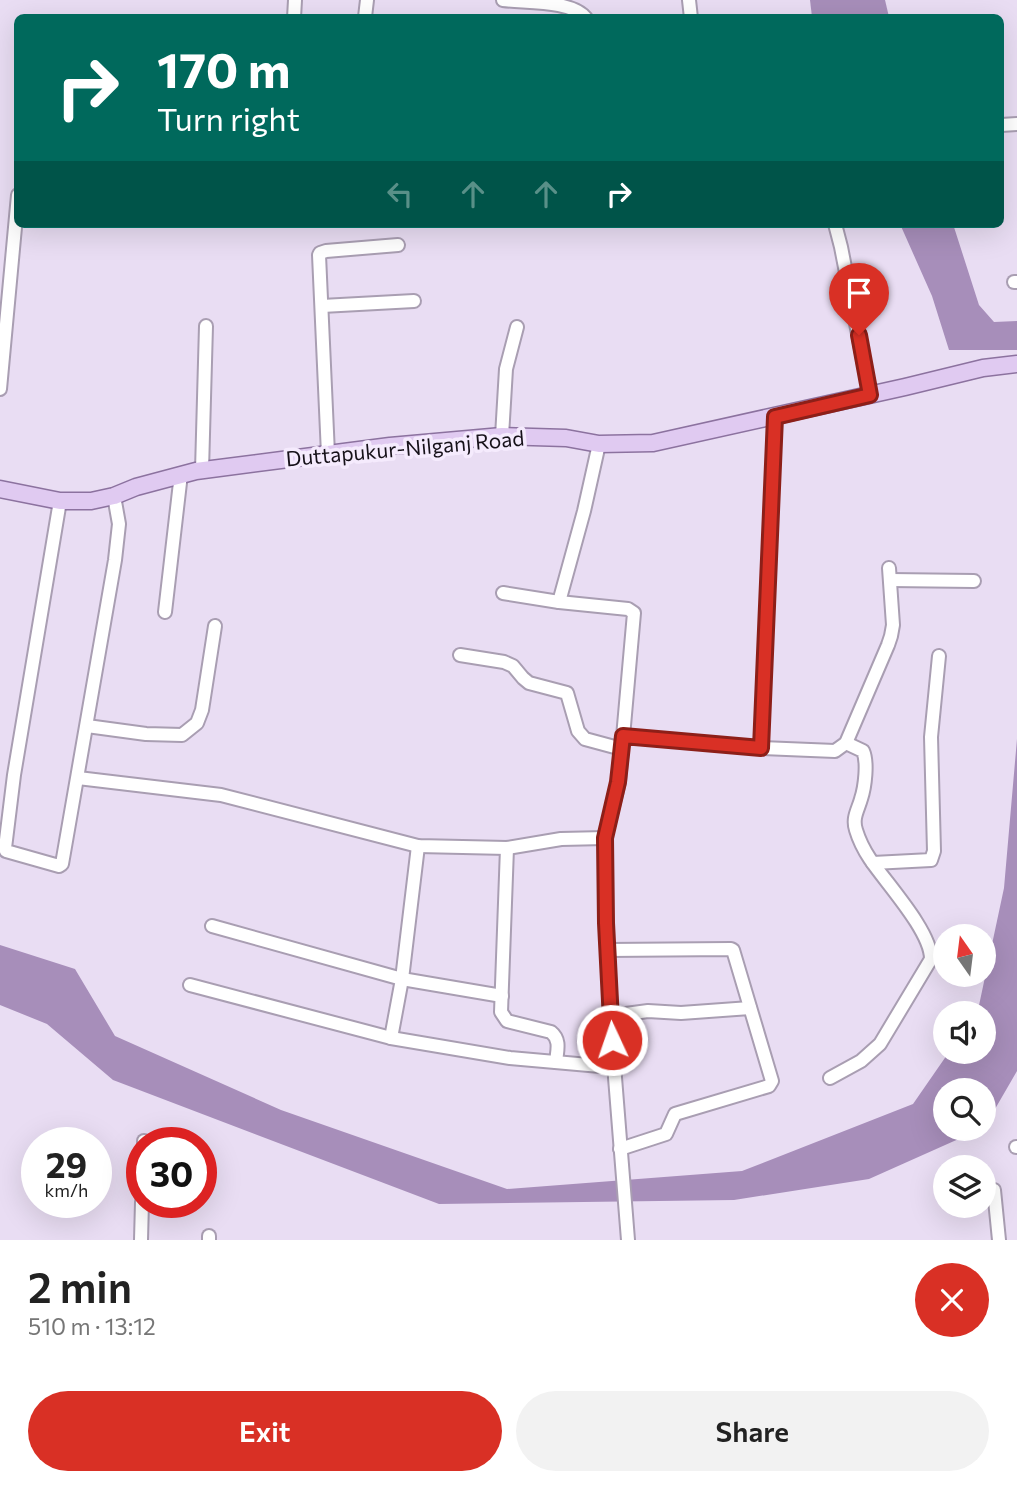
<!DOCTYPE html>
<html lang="en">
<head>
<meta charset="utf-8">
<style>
	:root { --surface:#fff; --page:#f2f2f2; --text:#222; --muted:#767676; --accent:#d93025 }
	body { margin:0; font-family:Commissioner,sans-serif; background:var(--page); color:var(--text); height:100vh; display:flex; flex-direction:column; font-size:26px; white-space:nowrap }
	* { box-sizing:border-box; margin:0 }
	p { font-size:23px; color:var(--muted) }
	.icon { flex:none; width:38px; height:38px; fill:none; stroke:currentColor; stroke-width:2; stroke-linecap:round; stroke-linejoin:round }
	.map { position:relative; height:1240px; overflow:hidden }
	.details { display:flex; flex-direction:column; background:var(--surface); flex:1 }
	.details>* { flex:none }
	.banner { position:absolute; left:14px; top:14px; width:990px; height:214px; border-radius:10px; box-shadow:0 7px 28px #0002; background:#00695c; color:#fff; overflow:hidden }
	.needle { width:46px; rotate:346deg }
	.tools { position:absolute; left:933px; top:924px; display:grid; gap:14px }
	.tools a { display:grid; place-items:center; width:63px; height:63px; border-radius:50%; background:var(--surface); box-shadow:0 7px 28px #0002; font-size:35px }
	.speed { position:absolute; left:21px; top:1127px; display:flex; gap:14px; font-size:35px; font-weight:700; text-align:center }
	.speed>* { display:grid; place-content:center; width:91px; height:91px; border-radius:50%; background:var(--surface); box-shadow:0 7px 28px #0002; line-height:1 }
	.speed small { font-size:18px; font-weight:400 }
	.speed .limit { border:10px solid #d22; background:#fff; color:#111 }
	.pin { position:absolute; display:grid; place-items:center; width:60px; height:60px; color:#fff; margin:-72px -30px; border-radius:50% 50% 50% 0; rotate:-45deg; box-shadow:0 0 7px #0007 }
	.pin .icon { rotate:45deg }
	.me { position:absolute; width:77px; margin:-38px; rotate:357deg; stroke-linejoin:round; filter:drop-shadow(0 0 5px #0008) }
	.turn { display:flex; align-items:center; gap:24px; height:147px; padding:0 28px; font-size:32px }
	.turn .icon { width:91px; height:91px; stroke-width:2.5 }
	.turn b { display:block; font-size:49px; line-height:60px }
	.lanes { display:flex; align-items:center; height:66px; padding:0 28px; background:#0003; justify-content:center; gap:35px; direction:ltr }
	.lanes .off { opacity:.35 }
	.round { display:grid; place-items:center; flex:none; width:74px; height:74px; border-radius:37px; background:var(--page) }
	.head { display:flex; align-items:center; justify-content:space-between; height:119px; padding:0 28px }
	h1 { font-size:42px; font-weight:600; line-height:52px }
	.button { display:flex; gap:14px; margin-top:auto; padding:14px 28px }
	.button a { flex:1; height:80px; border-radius:42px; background:var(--accent); color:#fff; font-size:28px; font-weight:600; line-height:80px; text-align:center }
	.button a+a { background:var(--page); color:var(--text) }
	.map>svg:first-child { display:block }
	.water { fill:#a78eba }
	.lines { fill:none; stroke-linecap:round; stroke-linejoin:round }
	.minor-casing { stroke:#a99eb2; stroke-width:16 }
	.major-casing { stroke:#8c729f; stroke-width:19 }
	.minor { stroke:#fff; stroke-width:12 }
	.major { stroke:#e0caf1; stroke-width:16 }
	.route-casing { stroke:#8d1f18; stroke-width:18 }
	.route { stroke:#d93025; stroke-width:12 }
	.labels { text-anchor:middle; stroke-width:7; stroke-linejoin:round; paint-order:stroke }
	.street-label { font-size:21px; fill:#161119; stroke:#f5ebfd }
</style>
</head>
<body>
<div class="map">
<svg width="1017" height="1240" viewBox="0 0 1017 1240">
	<rect width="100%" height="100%" fill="#e9ddf3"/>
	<g class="water">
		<polygon points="810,0 885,0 889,17 812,17"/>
		<polygon points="900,224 953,224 979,305 994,322 1017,321 1017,350 949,350 932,296"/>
		<polygon points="1017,739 1017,1071 984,1128 984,1090 945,1090 945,1129 981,1129 869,1179 734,1200 439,1204 113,1080 47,1024 0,1005 0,945 75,969 115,1036 281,1110 507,1189 742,1171 913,1104 949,1052 984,1052 984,1013 976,1013 978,1010 1004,888"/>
	</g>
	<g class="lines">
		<defs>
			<g id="minor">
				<path d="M503 0C526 3 571 0 586 18"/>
				<polyline points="689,0 691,18"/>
				<polyline points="365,17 367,0"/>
				<polyline points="294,18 295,0"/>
				<polyline points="1001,125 1017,124"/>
				<polyline points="835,224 841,247 870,395"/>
				<polyline points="1014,282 1017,282"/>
				<polyline points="322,306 414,301"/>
				<polyline points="0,389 18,195"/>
				<polyline points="502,436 506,369 517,327"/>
				<polyline points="328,454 319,255 320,253 326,251 398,245"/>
				<polyline points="202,470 206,326"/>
				<polyline points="60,501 14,775 5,848 6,851 59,866 62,864 115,560 119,524 114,496"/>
				<polyline points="890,580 974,581"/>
				<polyline points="503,593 559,602 628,609 634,613 619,782 605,838 606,923 614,1065 628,1240"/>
				<polyline points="559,602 584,511 599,444"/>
				<polyline points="165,612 181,474"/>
				<polyline points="460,655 504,662 513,666 523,678 529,683 567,693 578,731 585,739 622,749"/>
				<polyline points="87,726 146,734 182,735 197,723 202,710 215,626"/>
				<polyline points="623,736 761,748 835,751 846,743 888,645 891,636 893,625 889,568"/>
				<polyline points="761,748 775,417"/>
				<polyline points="78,778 221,795 418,846 507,848 561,839 605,838"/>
				<path d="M507 848 501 1012 507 1021 551 1032C561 1040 557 1051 556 1062"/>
				<polyline points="873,863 931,860 934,851 931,737 939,656"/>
				<polyline points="212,926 402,979 502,996"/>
				<polyline points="607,950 731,949 733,950 772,1081 769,1086 675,1114 666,1134 620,1149"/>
				<polyline points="190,985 391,1038 510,1058 600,1066 614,1065"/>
				<polyline points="611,1016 648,1011 681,1013 750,1008"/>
				<polyline points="391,1038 402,979 418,846"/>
				<path d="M830 1078 861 1061 880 1044 931 959C931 931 886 883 870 859 864 850 859 840 856 830 852 818 858 810 861 799 865 787 868 762 863 751L846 743"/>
				<polyline points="144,1143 144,1141"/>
				<polyline points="1016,1147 1017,1147"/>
				<polyline points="994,1190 999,1240"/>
				<polyline points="141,1240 142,1202"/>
				<polyline points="209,1240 209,1236"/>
			</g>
			<polyline id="major" points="0,489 60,501 91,501 114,496 136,487 196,471 390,446 502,436 566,438 599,444 653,443 905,387 983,368 1017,364"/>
		</defs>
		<use href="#minor" class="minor-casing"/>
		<use href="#major" class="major-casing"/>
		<use href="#minor" class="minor"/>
		<use href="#major" class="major"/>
	</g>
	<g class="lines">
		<defs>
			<polyline id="route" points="612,1040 606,923 605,838 618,782 623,736 761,748 775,417 870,395 859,335"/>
		</defs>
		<use href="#route" class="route-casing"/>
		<use href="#route" class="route"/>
	</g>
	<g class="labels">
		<g class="street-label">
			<text transform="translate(405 449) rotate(-5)" y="7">Duttapukur-Nilganj Road</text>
		</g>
	</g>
</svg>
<div class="tools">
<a><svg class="needle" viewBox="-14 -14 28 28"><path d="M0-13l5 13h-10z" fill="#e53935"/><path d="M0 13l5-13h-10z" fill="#767676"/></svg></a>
<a><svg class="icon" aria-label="sound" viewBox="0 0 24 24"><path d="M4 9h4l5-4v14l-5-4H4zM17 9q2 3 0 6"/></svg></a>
<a><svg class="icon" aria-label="search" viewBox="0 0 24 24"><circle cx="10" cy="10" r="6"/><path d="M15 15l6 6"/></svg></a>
<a><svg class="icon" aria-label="layers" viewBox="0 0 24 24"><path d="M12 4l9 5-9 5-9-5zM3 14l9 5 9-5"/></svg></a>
</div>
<div class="speed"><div>29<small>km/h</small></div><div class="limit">30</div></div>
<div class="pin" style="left:859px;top:335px;background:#d93025"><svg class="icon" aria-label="arrive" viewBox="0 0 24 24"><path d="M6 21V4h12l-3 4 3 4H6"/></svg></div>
<svg class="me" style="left:612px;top:1040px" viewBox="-20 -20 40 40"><circle r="17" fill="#d93025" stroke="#fff" stroke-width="3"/><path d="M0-11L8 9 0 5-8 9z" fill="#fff"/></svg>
<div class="banner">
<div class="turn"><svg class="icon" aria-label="right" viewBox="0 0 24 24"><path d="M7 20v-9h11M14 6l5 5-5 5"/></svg><div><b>170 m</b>Turn right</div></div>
<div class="lanes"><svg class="icon off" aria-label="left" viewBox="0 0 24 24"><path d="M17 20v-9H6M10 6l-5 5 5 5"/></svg><svg class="icon off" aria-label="ahead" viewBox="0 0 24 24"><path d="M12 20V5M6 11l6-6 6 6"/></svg><svg class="icon off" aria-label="ahead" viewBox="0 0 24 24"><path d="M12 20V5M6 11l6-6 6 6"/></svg><svg class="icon" aria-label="right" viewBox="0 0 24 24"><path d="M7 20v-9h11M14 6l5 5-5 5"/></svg></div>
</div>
</div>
<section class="details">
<div class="head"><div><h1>2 min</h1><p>510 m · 13:12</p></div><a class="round" style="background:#d93025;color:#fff"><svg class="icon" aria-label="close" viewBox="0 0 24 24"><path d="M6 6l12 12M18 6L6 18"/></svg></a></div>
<div class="button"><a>Exit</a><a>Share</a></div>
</section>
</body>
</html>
